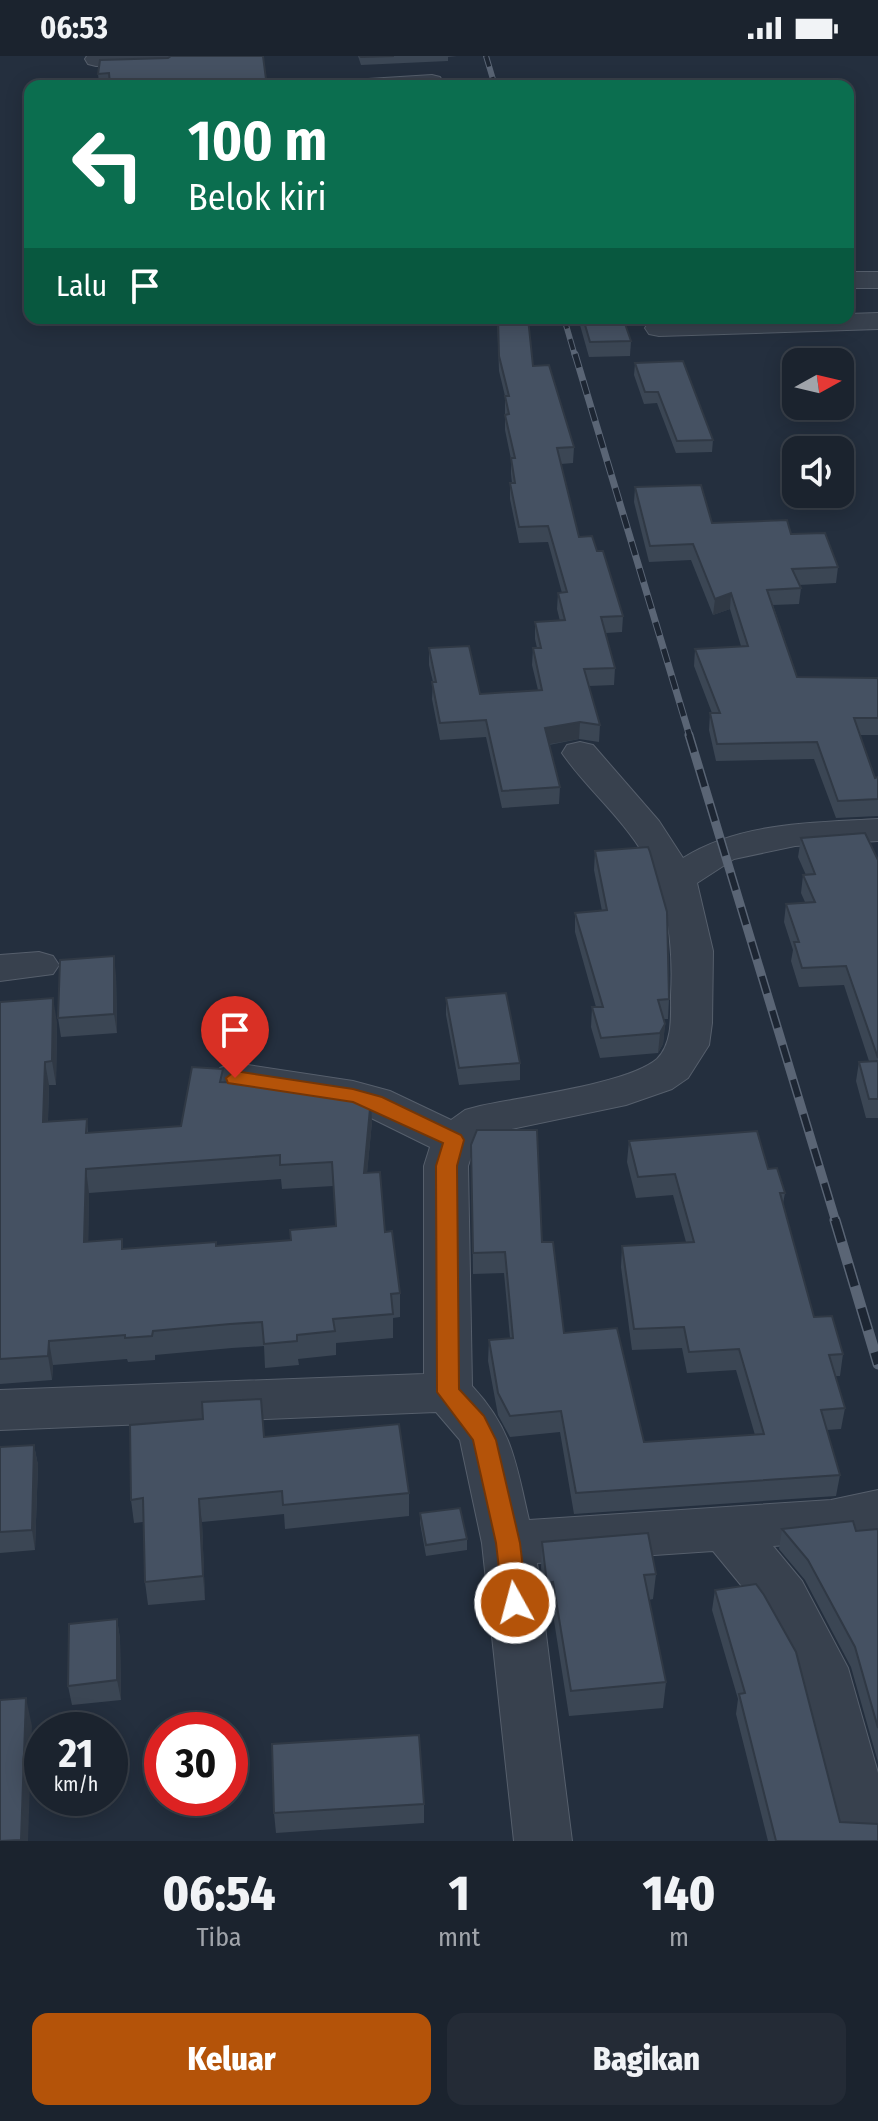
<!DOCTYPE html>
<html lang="id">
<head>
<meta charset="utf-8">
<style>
	:root { --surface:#1b232e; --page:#242b36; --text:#f1f3f6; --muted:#a0a4aa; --line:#39404a; --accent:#b45309 }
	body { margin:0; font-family:"Fira Sans Condensed",sans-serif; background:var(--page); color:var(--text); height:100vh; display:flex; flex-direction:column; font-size:30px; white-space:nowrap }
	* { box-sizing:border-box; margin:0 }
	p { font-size:26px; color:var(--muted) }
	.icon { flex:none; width:44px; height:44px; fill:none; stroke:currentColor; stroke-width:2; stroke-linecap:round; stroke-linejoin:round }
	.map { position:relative; height:1785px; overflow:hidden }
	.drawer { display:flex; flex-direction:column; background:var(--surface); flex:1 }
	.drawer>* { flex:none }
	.top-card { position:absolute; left:24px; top:24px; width:830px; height:244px; border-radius:16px; box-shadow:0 4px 20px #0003,0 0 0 2px var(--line); background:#0b6e4f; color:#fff; overflow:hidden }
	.needle { width:52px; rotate:82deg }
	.fabs { position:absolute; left:782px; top:292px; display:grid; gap:16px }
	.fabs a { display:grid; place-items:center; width:72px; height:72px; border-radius:16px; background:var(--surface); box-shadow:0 4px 20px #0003,0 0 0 2px var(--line); font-size:40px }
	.speed { position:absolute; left:24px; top:1656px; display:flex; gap:16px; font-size:40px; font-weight:700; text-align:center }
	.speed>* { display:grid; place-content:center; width:104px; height:104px; border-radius:50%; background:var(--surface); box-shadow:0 4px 20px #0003,0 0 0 2px var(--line); line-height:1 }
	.speed small { font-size:20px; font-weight:400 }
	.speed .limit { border:12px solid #d22; background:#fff; color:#111 }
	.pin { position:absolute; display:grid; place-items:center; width:68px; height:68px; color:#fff; margin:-82px -34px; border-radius:50% 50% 50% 0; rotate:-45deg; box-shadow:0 0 8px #0007 }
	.pin .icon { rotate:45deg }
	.me { position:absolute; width:88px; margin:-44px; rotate:353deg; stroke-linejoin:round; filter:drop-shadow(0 0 6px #0008) }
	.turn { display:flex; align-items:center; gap:28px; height:168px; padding:0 32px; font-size:36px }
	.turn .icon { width:104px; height:104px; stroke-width:2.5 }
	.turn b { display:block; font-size:56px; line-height:68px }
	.then { display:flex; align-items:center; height:76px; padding:0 32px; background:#0003; gap:16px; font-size:30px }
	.eta { display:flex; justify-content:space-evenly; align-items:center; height:136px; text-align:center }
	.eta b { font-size:48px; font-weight:800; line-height:56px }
	.action { display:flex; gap:16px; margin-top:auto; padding:16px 32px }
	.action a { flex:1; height:92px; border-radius:16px; background:var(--accent); color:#fff; font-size:32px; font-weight:800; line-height:92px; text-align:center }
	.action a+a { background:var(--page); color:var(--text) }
	.status { display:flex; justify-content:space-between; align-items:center; height:56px; padding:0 40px; background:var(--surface); direction:ltr }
	.status svg { height:22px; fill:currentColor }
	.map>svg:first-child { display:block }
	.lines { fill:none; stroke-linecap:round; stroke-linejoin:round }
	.minor-casing { stroke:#565f6c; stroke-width:2 }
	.minor { fill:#38414e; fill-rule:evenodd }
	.rail-far3-casing { stroke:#5a6575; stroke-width:6 }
	.rail-far2-casing { stroke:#5a6575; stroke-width:7 }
	.rail-far1-casing { stroke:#5a6575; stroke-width:9 }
	.rail-casing { stroke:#5a6575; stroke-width:11 }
	.rail-far3 { stroke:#1d2633; stroke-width:4; stroke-dasharray:11; stroke-linecap:butt }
	.rail-far2 { stroke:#1d2633; stroke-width:5; stroke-dasharray:14; stroke-linecap:butt }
	.rail-far1 { stroke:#1d2633; stroke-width:6; stroke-dasharray:18; stroke-linecap:butt }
	.rail { stroke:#1d2633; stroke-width:8; stroke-dasharray:23; stroke-linecap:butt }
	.wall { fill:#3b4654; fill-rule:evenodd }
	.shaded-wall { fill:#303945 }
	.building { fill:#455162; stroke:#303945; stroke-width:2; fill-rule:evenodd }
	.route { fill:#b45309; stroke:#753606; stroke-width:2 }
</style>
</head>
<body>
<div class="status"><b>06:53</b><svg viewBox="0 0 49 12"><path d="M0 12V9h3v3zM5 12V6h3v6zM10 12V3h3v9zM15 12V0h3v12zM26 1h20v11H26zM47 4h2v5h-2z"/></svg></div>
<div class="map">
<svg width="878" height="1785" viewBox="0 0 878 1785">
	<rect width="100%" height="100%" fill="#242f3e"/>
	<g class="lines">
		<defs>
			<g id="minor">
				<polygon points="87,0 180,0 169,7 96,10 88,8 85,3"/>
				<polygon points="432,19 440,21 443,26 440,30 357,30 360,25 368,23"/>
				<rect x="848" y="216" width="30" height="16"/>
				<polygon points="878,257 878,273 659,280 649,278 645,272 649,266 659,264 848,262 848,258"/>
				<path d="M580 686 593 689 659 765 683 802C740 766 813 767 878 763V785L795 790 734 803 697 827 713 895 712 967 709 989 688 1022 672 1033 626 1049 493 1077 474 1092 468 1110 472 1330C513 1374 516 1408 529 1464L831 1444 878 1434V1476L831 1486 773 1490 802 1525 848 1612 878 1717V1785H839L795 1615 764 1557 713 1495 537 1507 572 1785H514L482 1487 460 1384 436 1356 0 1374V1334L424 1318V1110L430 1091 361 1057 235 1037 220 1032 214 1022 220 1012 235 1007 353 1025 390 1035 451 1064 465 1054 480 1050C521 1041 628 1028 657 1003 673 987 671 960 671 939 674 881 666 824 629 777 608 749 582 726 562 697L567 689Z"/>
				<polygon points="39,896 53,900 59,909 53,918 0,925 0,899"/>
			</g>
		</defs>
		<use href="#minor" class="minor-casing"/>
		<use href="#minor" class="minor"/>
		<defs>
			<g id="rail-far3">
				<polyline points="486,0 495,30"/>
				<polyline points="564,262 575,300"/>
			</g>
			<polyline id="rail-far2" points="575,298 690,681"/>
			<polyline id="rail-far1" points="689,679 836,1166"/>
			<polyline id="rail" points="835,1164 878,1308"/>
		</defs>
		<use href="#rail-far3" class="rail-far3-casing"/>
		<use href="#rail-far2" class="rail-far2-casing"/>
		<use href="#rail-far1" class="rail-far1-casing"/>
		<use href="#rail" class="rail-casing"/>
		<use href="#rail-far3" class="rail-far3"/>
		<use href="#rail-far2" class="rail-far2"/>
		<use href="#rail-far1" class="rail-far1"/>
		<use href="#rail" class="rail"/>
	</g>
	<g class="wall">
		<polygon points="358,0 457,0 448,1 448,5 361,9"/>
		<polygon points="168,2 266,23 267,30 110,30 110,26 99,26 98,18"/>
		<polygon points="497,262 528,262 533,310 574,391 573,407 561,408 579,481 597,495 623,560 622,576 606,577 615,612 614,629 589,630 600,669 599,686 579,683 549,689 560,731 559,748 502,752 486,681 440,684 432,643 433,626 429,609 429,592 480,638 538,634 532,609 533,592 537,592 535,583 535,566 560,565 557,553 558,537 562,537 548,486 519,487 510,443 510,427 512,427 511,418 511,403 505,374 505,340 499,315"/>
		<polygon points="578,262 623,262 631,285 630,300 589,301"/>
		<polygon points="635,307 713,384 712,396 676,397 657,347 644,348 634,319"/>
		<polygon points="635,431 712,467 791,478 838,511 836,527 799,529 801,532 799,548 773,549 797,621 878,622 878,679 860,679 875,722 878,721 878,760 836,762 814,703 716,705 709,674 710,657 712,657 694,610 695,593 741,590 730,553 713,559 691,504 649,506 634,446"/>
		<polygon points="801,782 878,804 878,1062 866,1062 856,1025 859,1006 869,1005 844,929 799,931 791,905 793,894 784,866 786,848 805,846 801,837 803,819 806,819 798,801"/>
		<polygon points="595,795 669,943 668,963 663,963 665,968 663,988 658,997 600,1002 591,971 592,951 596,951 575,876 575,857 602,855 594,814"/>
		<polygon points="116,919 117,977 61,981 58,962"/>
		<polygon points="446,942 520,1007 520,1024 459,1029 446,959"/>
		<path d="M0 946 57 966 56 1029H49L48 1065 87 1063 88 1077 181 1070 223 1013 224 1026 372 1066 367 1116 385 1176 400 1237V1261L393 1262V1282L336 1287V1299L298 1303 299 1309 265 1312 264 1290 232 1292 155 1299V1304L128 1306 127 1303 53 1309 52 1324 0 1328ZM281 1123 282 1133 333 1130 336 1170 291 1184 217 1190 124 1193 88 1186 89 1137Z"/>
		<polygon points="629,1085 768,1113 785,1137 783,1148 814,1261 843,1298 840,1320 835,1320 845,1352 841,1373 827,1374 840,1419 836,1440 574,1458 560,1376 510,1381 498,1359 488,1305 489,1284 510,1282 504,1217 473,1218 471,1089 542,1186 564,1277 644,1386 755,1379 736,1314 687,1317 682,1292 632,1294 621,1211 622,1190 686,1186 673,1139 636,1142 627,1106"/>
		<polygon points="264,1381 409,1437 409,1460 285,1473 284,1458 202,1466 205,1544 148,1549 145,1526 143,1466 134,1467 131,1444"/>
		<polygon points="34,1389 38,1409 35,1494 0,1497 0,1391"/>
		<polygon points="420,1457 467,1483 467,1494 426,1500 420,1467"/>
		<polygon points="782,1473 856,1475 878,1473 878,1706 851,1611 805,1524 779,1493"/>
		<polygon points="542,1486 656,1518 653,1543 649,1544 666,1626 663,1652 569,1660 552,1552 546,1552 541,1512"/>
		<polygon points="715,1534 840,1766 878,1785 768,1785 736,1658 738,1643 712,1554"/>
		<polygon points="117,1563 120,1583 121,1644 72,1649 68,1630"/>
		<polygon points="424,1748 424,1767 276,1777 274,1757"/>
	</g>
	<g class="shaded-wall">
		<polygon points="731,537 730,553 713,559 715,543"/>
		<polygon points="580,666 579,683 544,689 545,672"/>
		<polygon points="114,900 116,919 117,977 114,958"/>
		<polygon points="53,942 57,966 56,1029 52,1005"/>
		<polygon points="665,968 663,988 658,997 660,977"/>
		<polygon points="45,1006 49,1029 47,1090 43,1066"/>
		<polygon points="371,1042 372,1066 365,1140 364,1117"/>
		<polygon points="86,1113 89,1137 88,1210 84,1186"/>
		<polygon points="49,1285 53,1309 52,1324 48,1300"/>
		<polygon points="34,1389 38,1409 35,1494 32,1474"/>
		<polygon points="199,1443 202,1466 205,1544 203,1520"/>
		<polygon points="117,1563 120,1583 121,1644 117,1624"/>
		<polygon points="26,1642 32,1670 28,1785 21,1785"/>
	</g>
	<g class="building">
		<polygon points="171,0 263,0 266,23 110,29 109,17 98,18 100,4 168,2"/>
		<polygon points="360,0 394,0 361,1"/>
		<polygon points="498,262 528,262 533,310 549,309 574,391 557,392 579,481 592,480 597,495 603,495 623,560 601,561 615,612 584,613 600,669 580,666 545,672 560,731 502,735 486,664 440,667 432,626 436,626 429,592 469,590 480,638 542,634 533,592 541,592 535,566 565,564 558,537 567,536 548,470 519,471 510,427 515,427 511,402 515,402 505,359 509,358 505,340 509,340 499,300"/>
		<polygon points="583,262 623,262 631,285 590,286"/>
		<polygon points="683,305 713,384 677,385 658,336 645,336 635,307"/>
		<polygon points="701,429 712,467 787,464 791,478 825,477 838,511 792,513 801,532 767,534 797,621 878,622 878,662 854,662 875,722 878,721 878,743 838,745 817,686 717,688 710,657 720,657 695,593 748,590 731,537 715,543 693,488 650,490 635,431"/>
		<polygon points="865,777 878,804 878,1002 846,910 802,912 794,886 799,886 786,848 815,846 803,819 815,818 801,782"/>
		<polygon points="648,791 650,796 667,856 669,943 658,944 665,968 660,977 601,982 592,951 603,951 575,857 607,854 595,795"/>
		<polygon points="114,900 114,958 58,962 60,904"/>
		<polygon points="506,937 520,1007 459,1012 446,942"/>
		<path d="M53 942 52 1005 45 1006 43 1066 87 1063 86 1077 181 1070 192 1011 223 1013 220 1026 320 1030 359 1036 371 1042 364 1117 380 1116 385 1176 392 1175 400 1237 391 1238 393 1258 333 1263 335 1275 297 1279V1285L264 1288 262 1266 230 1268 153 1275 152 1280 125 1282V1279L49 1285 48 1300 0 1303V946ZM280 1099V1109L332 1106 336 1170 290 1174 291 1184 216 1190V1186L122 1193V1183L84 1186 86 1113Z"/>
		<polygon points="878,1005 878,1043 869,1043 859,1006"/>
		<polygon points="477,1074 537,1074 542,1186 553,1186 564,1277 617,1272 644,1386 764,1378 739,1293 689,1296 684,1271 634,1273 622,1190 694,1186 675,1118 638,1121 629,1085 757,1075 768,1113 777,1112 785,1137 780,1137 814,1261 832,1260 843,1298 829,1299 845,1352 821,1354 840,1419 576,1437 561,1355 510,1360 498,1337 489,1284 513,1282 505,1196 473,1197 471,1089"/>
		<polygon points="261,1343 264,1381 399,1368 409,1437 283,1449 282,1435 199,1443 203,1520 145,1526 143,1442 131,1444 130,1369 203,1363 202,1346"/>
		<polygon points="34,1389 32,1474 0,1476 0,1391"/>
		<polygon points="460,1452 467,1483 426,1489 420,1457"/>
		<polygon points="853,1465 856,1475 878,1473 878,1672 855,1591 808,1504 782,1473"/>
		<polygon points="648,1477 656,1518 644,1519 666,1626 571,1635 553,1526 547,1527 542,1486"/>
		<polygon points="756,1528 764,1539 796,1596 840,1766 878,1768 878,1785 776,1785 739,1638 745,1637 715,1534"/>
		<polygon points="117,1563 117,1624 68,1630 69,1568"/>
		<polygon points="26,1642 21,1784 0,1785 0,1644"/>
		<polygon points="419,1679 424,1748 274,1757 272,1688"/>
	</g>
	<polygon class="route" points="235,1015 353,1033 382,1041 461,1079 464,1084 457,1110 459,1333 484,1360 496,1384 520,1487 527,1547 524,1554 515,1557 506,1554 503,1547 496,1487 473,1384 437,1336 436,1110 443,1087 353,1046 228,1027 226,1022"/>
</svg>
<div class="fabs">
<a><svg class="needle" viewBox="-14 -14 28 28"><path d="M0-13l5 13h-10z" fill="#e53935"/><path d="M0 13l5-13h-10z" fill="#a0a4aa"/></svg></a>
<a><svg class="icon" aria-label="sound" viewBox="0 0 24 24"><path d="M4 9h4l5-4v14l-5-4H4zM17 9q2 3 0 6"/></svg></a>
</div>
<div class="speed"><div>21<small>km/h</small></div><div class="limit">30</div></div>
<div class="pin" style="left:235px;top:1022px;background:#d93025"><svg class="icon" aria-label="arrive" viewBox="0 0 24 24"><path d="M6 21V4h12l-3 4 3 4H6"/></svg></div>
<svg class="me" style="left:515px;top:1547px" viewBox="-20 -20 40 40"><circle r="17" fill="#b45309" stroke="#fff" stroke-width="3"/><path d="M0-11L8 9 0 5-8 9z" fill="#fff"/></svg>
<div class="top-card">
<div class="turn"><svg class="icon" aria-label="left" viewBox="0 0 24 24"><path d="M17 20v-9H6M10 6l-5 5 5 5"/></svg><div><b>100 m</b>Belok kiri</div></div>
<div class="then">Lalu<svg class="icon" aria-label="arrive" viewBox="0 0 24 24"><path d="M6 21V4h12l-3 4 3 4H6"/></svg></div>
</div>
</div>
<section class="drawer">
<div class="eta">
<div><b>06:54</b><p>Tiba</p></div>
<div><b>1</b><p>mnt</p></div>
<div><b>140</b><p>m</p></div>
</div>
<div class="action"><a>Keluar</a><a>Bagikan</a></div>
</section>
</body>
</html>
